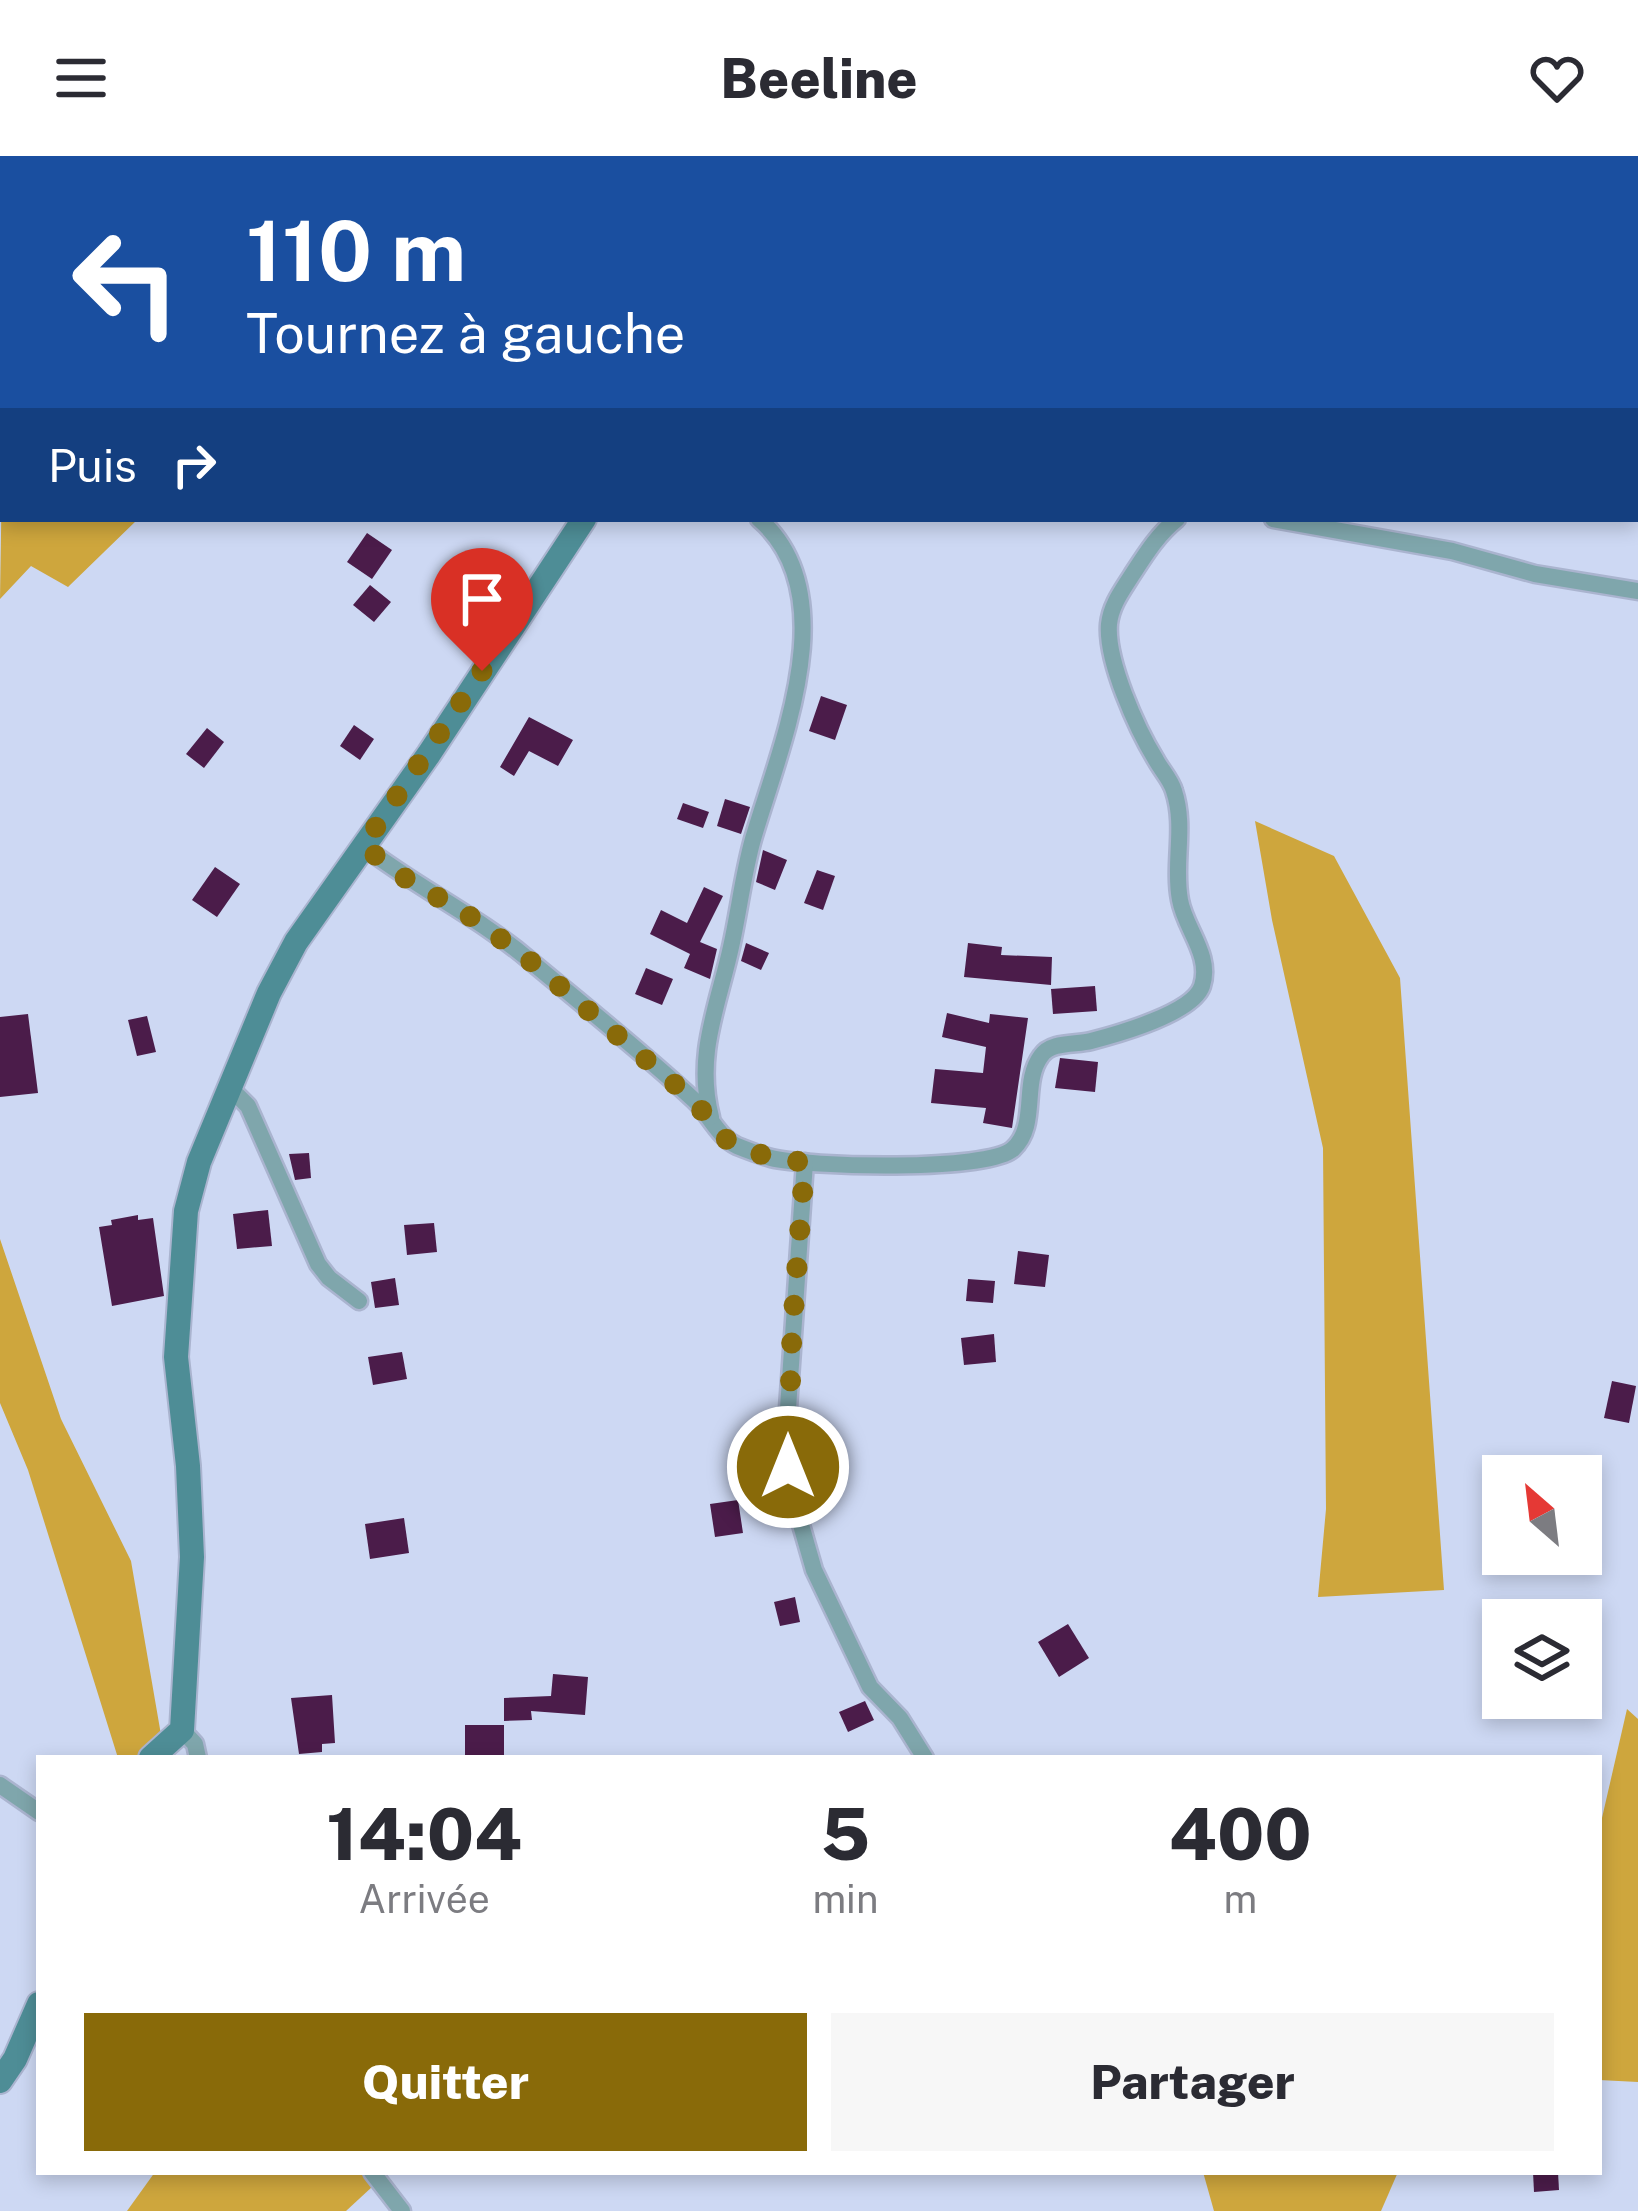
<!DOCTYPE html>
<html lang="fr">
<head>
<meta charset="utf-8">
<style>
	:root { --surface:#fff; --page:#f7f7f7; --text:#2b2b33; --muted:#7c7c81; --accent:#896a09 }
	body { margin:0; font-family:"Public Sans",sans-serif; background:var(--page); color:var(--text); height:100vh; display:flex; flex-direction:column; font-size:45px; white-space:nowrap }
	* { box-sizing:border-box; margin:0 }
	p { font-size:39px; color:var(--muted) }
	.icon { flex:none; width:66px; height:66px; fill:none; stroke:currentColor; stroke-width:2; stroke-linecap:round; stroke-linejoin:round }
	.map { position:relative; flex:1; overflow:hidden }
	.drawer { position:absolute; left:36px; top:1599px; width:1566px; height:420px; display:flex; flex-direction:column; background:var(--surface); border-radius:0px; box-shadow:0 6px 18px #0003 }
	.drawer>* { flex:none }
	.guide { position:absolute; left:0px; top:0px; width:1638px; height:366px; box-shadow:0 6px 18px #0003; background:#1a4fa0; color:#fff; overflow:hidden }
	.needle { width:78px; rotate:332deg }
	.buttons { position:absolute; left:1482px; top:1299px; display:grid; gap:24px }
	.buttons a { display:grid; place-items:center; width:120px; height:120px; border-radius:0px; background:var(--surface); box-shadow:0 6px 18px #0003; font-size:60px }
	.pin { position:absolute; display:grid; place-items:center; width:102px; height:102px; color:#fff; margin:-123px -51px; border-radius:50% 50% 50% 0; rotate:-45deg; box-shadow:0 0 12px #0007 }
	.pin .icon { rotate:45deg }
	.me { position:absolute; width:132px; margin:-66px; rotate:0deg; stroke-linejoin:round; filter:drop-shadow(0 0 9px #0008) }
	.turn { display:flex; align-items:center; gap:42px; height:252px; padding:0 48px; font-size:54px }
	.turn .icon { width:156px; height:156px; stroke-width:2.5 }
	.turn b { display:block; font-size:84px; line-height:102px }
	.then { display:flex; align-items:center; height:114px; padding:0 48px; background:#0003; gap:24px; font-size:45px }
	.eta { display:flex; justify-content:space-evenly; align-items:center; height:204px; text-align:center }
	.eta b { font-size:72px; font-weight:800; line-height:84px }
	.cta { display:flex; gap:24px; margin-top:auto; padding:24px 48px }
	.cta a { flex:1; height:138px; border-radius:0px; background:var(--accent); color:#fff; font-size:48px; font-weight:800; line-height:138px; text-align:center }
	.cta a+a { background:var(--page); color:var(--text) }
	header { display:flex; justify-content:space-between; align-items:center; height:156px; padding:0 48px; background:var(--surface); font-size:54px; font-weight:800 }
	.map>svg:first-child { display:block }
	.forest { fill:#cea63d }
	.lines { fill:none; stroke-linecap:round; stroke-linejoin:round }
	.river { stroke:#36a751; stroke-width:33 }
	.building { fill:#4b1c4a }
	.street-casing { stroke:#aab4cf; stroke-width:21 }
	.secondary-casing { stroke:#aab4cf; stroke-width:28 }
	.street { stroke:#7fa6ac; stroke-width:16 }
	.secondary { stroke:#4e8d96; stroke-width:24 }
	.route { stroke:#896a09; stroke-width:21; stroke-dasharray:0 37.8 }
</style>
</head>
<body>
<header><svg class="icon" aria-label="menu" viewBox="0 0 24 24"><path d="M4 6h16M4 12h16M4 18h16"/></svg>Beeline<svg class="icon" aria-label="heart" viewBox="0 0 24 24"><path d="M12 20l-8-8c-3-5 5-10 8-4 3-6 11-1 8 4z"/></svg></header>
<div class="map">
<svg width="1638" height="2055" viewBox="0 0 1638 2055">
	<rect width="100%" height="100%" fill="#cdd8f3"/>
	<g class="forest">
		<polygon points="3,248 3,363 138,363 68,431 31,410 0,443"/>
		<polygon points="1255,665 1334,700 1400,822 1444,1434 1318,1441 1326,1353 1323,992 1272,764"/>
		<polygon points="0,1083 61,1263 131,1405 165,1602 118,1602 28,1314 0,1247"/>
		<polygon points="1627,1553 1638,1563 1638,1926 1599,1924 1599,1675"/>
		<polygon points="155,2016 385,2016 386,2018 346,2055 127,2055"/>
		<polygon points="1203,2016 1398,2016 1381,2055 1214,2055"/>
	</g>
	<g class="lines">
		<g class="river">
			<polyline points="306,3 307,0"/>
			<polyline points="0,328 3,325"/>
		</g>
	</g>
	<g class="building">
		<polygon points="367,377 392,394 372,423 347,406"/>
		<polygon points="370,429 391,446 374,466 353,449"/>
		<polygon points="821,540 847,549 835,584 809,575"/>
		<polygon points="529,561 573,584 558,610 529,595 514,620 500,611"/>
		<polygon points="354,569 374,583 360,604 340,590"/>
		<polygon points="207,572 224,586 204,612 186,598"/>
		<polygon points="725,643 750,651 741,678 717,670"/>
		<polygon points="683,647 709,656 703,672 677,663"/>
		<polygon points="763,694 787,704 775,734 756,726"/>
		<polygon points="215,711 240,728 217,761 192,744"/>
		<polygon points="817,714 835,720 823,754 804,747"/>
		<polygon points="704,731 723,740 700,786 717,793 710,823 684,812 690,798 650,778 661,754 687,767"/>
		<polygon points="746,787 769,797 761,814 741,805"/>
		<polygon points="968,787 1002,791 1001,799 1052,801 1051,829 964,821"/>
		<polygon points="646,812 673,823 662,849 635,838"/>
		<polygon points="1095,830 1097,855 1053,858 1051,833"/>
		<polygon points="947,857 989,867 990,858 1028,862 1012,972 983,967 986,952 931,947 935,913 983,917 986,891 942,881"/>
		<polygon points="28,858 38,937 0,941 0,861"/>
		<polygon points="147,860 156,896 137,900 128,864"/>
		<polygon points="1060,902 1098,906 1095,936 1055,932"/>
		<polygon points="309,997 311,1022 295,1024 289,998"/>
		<polygon points="268,1054 272,1090 237,1093 233,1058"/>
		<polygon points="138,1059 138,1064 153,1062 164,1140 112,1150 99,1071 112,1069 111,1064"/>
		<polygon points="434,1067 437,1096 407,1099 404,1069"/>
		<polygon points="1018,1095 1049,1099 1045,1131 1014,1128"/>
		<polygon points="395,1122 399,1149 375,1152 371,1126"/>
		<polygon points="968,1123 995,1125 993,1147 966,1145"/>
		<polygon points="994,1178 996,1206 964,1209 961,1182"/>
		<polygon points="402,1196 407,1223 373,1229 368,1201"/>
		<polygon points="1612,1225 1636,1230 1629,1267 1604,1262"/>
		<polygon points="738,1344 743,1377 715,1381 710,1348"/>
		<polygon points="404,1362 409,1397 370,1403 365,1368"/>
		<polygon points="795,1441 800,1466 780,1470 774,1446"/>
		<polygon points="1068,1468 1089,1502 1059,1521 1038,1486"/>
		<polygon points="553,1518 588,1521 585,1559 531,1555 532,1564 504,1565 504,1542 551,1540"/>
		<polygon points="332,1539 335,1587 322,1588 322,1596 299,1598 291,1542"/>
		<polygon points="865,1545 874,1564 848,1576 839,1556"/>
		<rect x="465" y="1569" width="39" height="33"/>
		<polygon points="1533,2016 1558,2016 1559,2034 1534,2036"/>
	</g>
	<g class="lines">
		<defs>
			<g id="street">
				<polyline points="4,3 16,0"/>
				<polyline points="1273,363 1452,395 1535,418 1638,435"/>
				<path d="M363 690C416 731 477 760 528 803 583 849 641 895 694 944 709 958 718 981 737 990 747 994 760 999 771 1002 807 1011 988 1016 1013 993 1039 969 1021 927 1041 900 1051 885 1076 889 1091 885 1118 878 1193 857 1202 830 1212 799 1185 773 1180 744 1173 708 1186 671 1174 635 1171 624 1162 615 1156 604 1137 573 1106 505 1109 468 1111 449 1122 435 1132 419 1145 399 1158 378 1177 363"/>
				<polyline points="232,934 248,950 318,1108 329,1122 359,1145"/>
				<path d="M711 961C695 899 718 850 731 791 739 755 743 719 753 683 779 593 847 439 759 363"/>
				<polyline points="805,1006 786,1281 793,1341 814,1414 870,1531 900,1562 925,1602"/>
				<polyline points="182,1574 195,1588 198,1602"/>
				<polyline points="0,1629 39,1656"/>
				<polyline points="372,2016 402,2055"/>
			</g>
			<g id="secondary">
				<polyline points="798,3 800,0"/>
				<polyline points="151,1602 182,1574 192,1401 188,1310 176,1201 186,1055 199,1006 269,837 296,786 429,598 584,363"/>
				<polyline points="0,1925 15,1903 39,1848"/>
			</g>
		</defs>
		<use href="#street" class="street-casing"/>
		<use href="#secondary" class="secondary-casing"/>
		<use href="#street" class="street"/>
		<use href="#secondary" class="secondary"/>
	</g>
	<g class="lines">
		<polyline class="route" points="482,515 363,690 405,722 468,759 523,799 691,942 727,984 772,1003 805,1006 792,1176 788,1311"/>
	</g>
</svg>
<div class="buttons">
<a><svg class="needle" viewBox="-14 -14 28 28"><path d="M0-13l5 13h-10z" fill="#e53935"/><path d="M0 13l5-13h-10z" fill="#7c7c81"/></svg></a>
<a><svg class="icon" aria-label="layers" viewBox="0 0 24 24"><path d="M12 4l9 5-9 5-9-5zM3 14l9 5 9-5"/></svg></a>
</div>
<div class="pin" style="left:482px;top:515px;background:#d93025"><svg class="icon" aria-label="arrive" viewBox="0 0 24 24"><path d="M6 21V4h12l-3 4 3 4H6"/></svg></div>
<svg class="me" style="left:788px;top:1311px" viewBox="-20 -20 40 40"><circle r="17" fill="#896a09" stroke="#fff" stroke-width="3"/><path d="M0-11L8 9 0 5-8 9z" fill="#fff"/></svg>
<div class="guide">
<div class="turn"><svg class="icon" aria-label="left" viewBox="0 0 24 24"><path d="M17 20v-9H6M10 6l-5 5 5 5"/></svg><div><b>110 m</b>Tournez à gauche</div></div>
<div class="then">Puis<svg class="icon" aria-label="right" viewBox="0 0 24 24"><path d="M7 20v-9h11M14 6l5 5-5 5"/></svg></div>
</div>
<section class="drawer">
<div class="eta">
<div><b>14:04</b><p>Arrivée</p></div>
<div><b>5</b><p>min</p></div>
<div><b>400</b><p>m</p></div>
</div>
<div class="cta"><a>Quitter</a><a>Partager</a></div>
</section>
</div>
</body>
</html>
